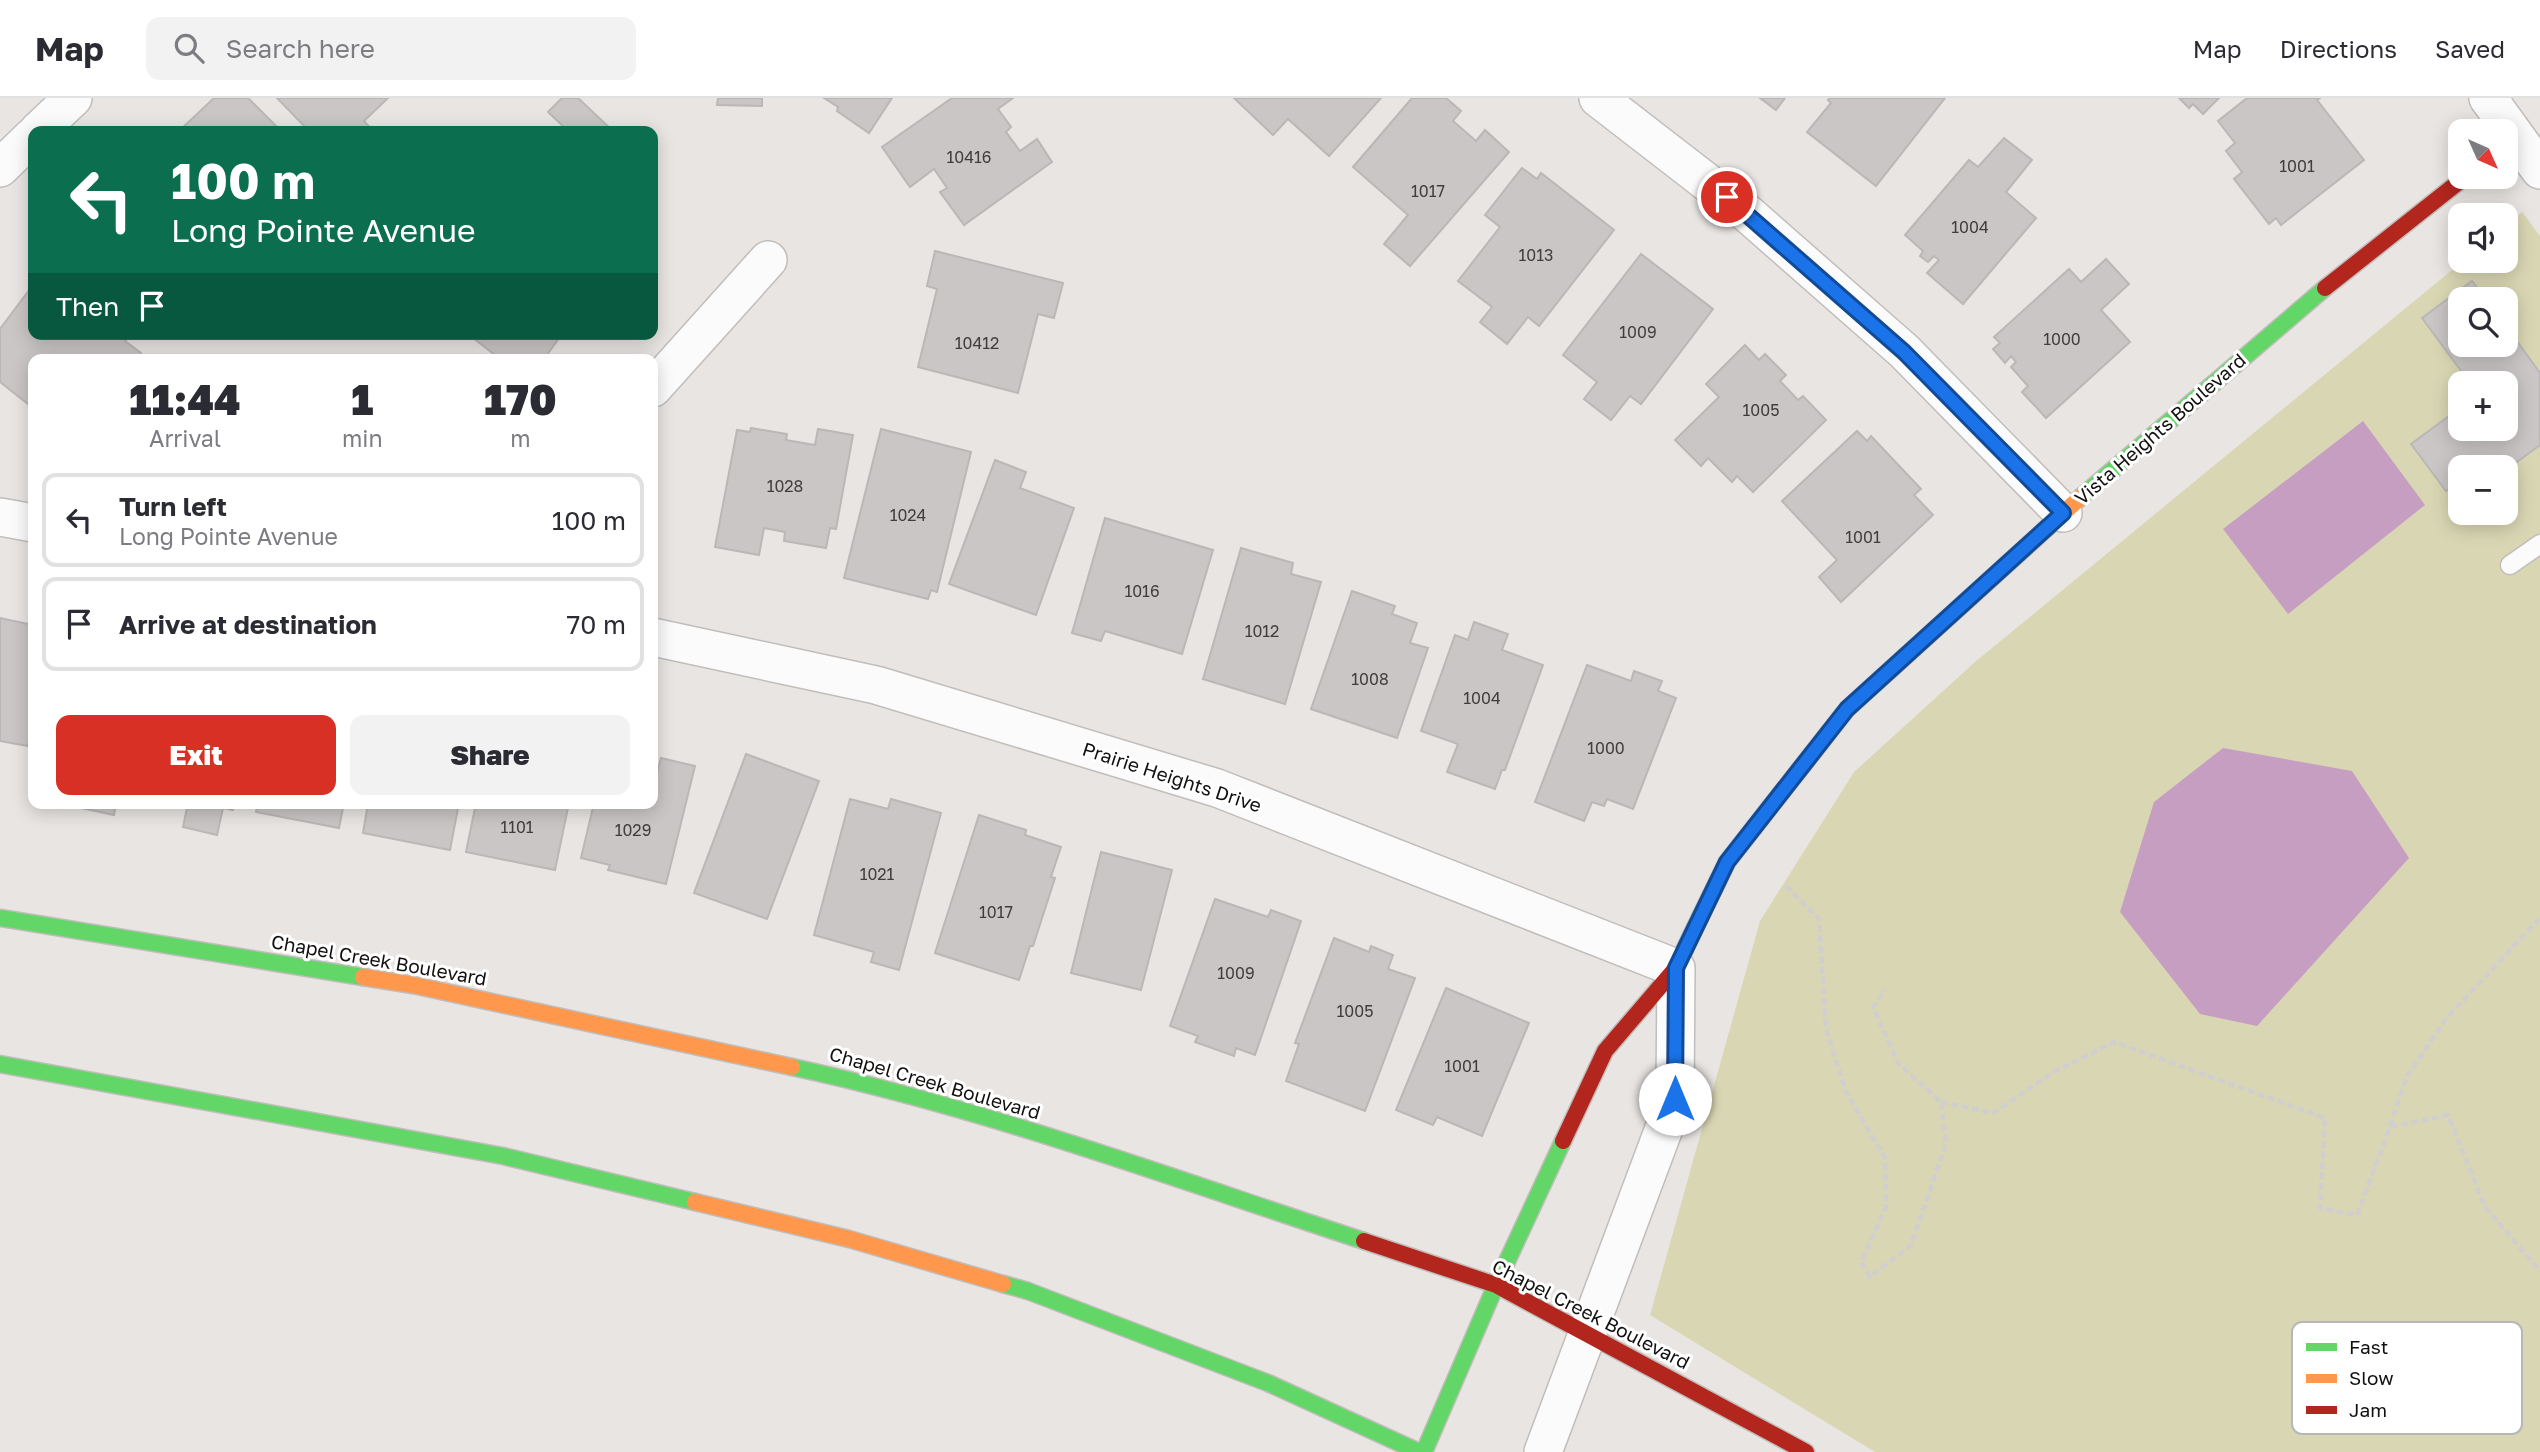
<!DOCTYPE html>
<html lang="en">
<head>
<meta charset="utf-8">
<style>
	:root { --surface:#fff; --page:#f2f2f3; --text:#2b2b33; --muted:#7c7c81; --line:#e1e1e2; --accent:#d93025 }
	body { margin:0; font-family:"Golos Text",sans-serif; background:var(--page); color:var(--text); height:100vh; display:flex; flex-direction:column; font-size:26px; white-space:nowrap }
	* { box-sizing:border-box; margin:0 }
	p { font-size:23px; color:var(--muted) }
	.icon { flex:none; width:38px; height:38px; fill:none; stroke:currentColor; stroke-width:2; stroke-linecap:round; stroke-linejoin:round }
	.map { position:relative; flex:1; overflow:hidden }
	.details { position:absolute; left:28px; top:256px; width:630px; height:455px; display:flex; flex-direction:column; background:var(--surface); border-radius:14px; box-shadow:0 4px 18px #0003 }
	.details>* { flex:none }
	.guide { position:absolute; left:28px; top:28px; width:630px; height:214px; border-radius:14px; box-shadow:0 4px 18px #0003; background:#0b6e4f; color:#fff; overflow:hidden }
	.needle { width:46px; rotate:135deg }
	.tools { position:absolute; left:2448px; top:21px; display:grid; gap:14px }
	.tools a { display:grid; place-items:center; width:70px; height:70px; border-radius:14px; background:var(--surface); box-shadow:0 4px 18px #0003; font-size:35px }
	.pin { position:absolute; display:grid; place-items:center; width:60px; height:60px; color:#fff; margin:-30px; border:4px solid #fff; border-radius:50%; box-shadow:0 2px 7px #0007 }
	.me { position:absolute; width:77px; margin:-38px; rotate:0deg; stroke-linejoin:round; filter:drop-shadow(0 0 5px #0008) }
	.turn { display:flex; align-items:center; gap:24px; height:147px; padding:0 28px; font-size:32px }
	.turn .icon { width:91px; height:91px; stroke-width:2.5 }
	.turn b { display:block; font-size:49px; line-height:60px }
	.then { display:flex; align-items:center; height:66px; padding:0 28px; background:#0003; gap:14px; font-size:26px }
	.eta { display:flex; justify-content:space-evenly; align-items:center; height:119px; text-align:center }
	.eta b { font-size:42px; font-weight:800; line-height:49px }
	.primary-button { display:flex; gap:14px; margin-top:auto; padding:14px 28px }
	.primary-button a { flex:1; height:80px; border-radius:14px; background:var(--accent); color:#fff; font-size:28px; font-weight:800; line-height:80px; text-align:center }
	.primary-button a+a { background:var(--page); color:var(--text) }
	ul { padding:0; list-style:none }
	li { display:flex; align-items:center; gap:21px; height:94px; margin:0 14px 10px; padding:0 14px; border:4px solid var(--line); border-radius:14px }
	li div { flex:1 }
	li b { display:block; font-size:26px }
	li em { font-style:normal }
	header { display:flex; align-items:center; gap:42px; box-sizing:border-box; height:98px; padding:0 35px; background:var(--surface); border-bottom:2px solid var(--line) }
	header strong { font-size:33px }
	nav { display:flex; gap:38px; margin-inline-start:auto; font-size:24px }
	.search { width:490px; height:63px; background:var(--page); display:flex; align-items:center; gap:18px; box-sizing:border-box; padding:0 24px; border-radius:14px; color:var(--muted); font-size:26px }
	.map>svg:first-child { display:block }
	.green { fill:#d9d7b3; fill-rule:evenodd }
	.water { fill:#c69ec1 }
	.building { fill:#cac6c6; stroke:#bbb7b7; stroke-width:2 }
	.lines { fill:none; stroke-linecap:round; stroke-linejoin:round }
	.lane-casing { stroke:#c0bdbb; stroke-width:21 }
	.street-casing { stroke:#c0bdbb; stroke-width:40 }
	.fast-casing { stroke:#c0bdbb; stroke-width:19 }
	.slow-casing { stroke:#c0bdbb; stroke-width:19 }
	.jam-casing { stroke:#c0bdbb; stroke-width:19 }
	.path { stroke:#d0cece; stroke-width:4.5; stroke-dasharray:7 3.5; stroke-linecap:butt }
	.lane { stroke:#fcfbfb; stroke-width:18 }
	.street { stroke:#fcfbfb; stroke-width:37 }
	.fast { stroke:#63d668; stroke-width:16 }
	.slow { stroke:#ff974d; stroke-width:16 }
	.jam { stroke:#b3261e; stroke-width:16 }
	.route-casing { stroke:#114b97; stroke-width:18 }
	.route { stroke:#1a73e8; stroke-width:12 }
	.labels { text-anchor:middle; stroke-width:6; stroke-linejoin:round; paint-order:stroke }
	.number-label { font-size:16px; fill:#403e3d }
	.street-label { font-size:19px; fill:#12100f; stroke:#fff }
	.key { fill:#fff; stroke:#b8b7b7; stroke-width:2 }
	.key-label { font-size:19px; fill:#12100f }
</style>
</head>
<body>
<header>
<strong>Map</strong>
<div class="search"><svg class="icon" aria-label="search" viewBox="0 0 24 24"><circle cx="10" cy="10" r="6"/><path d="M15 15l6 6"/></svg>Search here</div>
<nav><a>Map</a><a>Directions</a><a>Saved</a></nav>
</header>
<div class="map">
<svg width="2540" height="1354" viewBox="0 0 2540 1354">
	<rect width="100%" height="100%" fill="#e9e5e3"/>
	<path class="green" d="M2522 114 2540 138V1354H1875L1650 1217 1760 823 1854 674 1975 564 2463 163H2506V127ZM2460 201H2506V247H2460ZM2460 285H2506V331H2460ZM2460 369H2506V415H2460Z"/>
	<g class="water">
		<polygon points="2363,323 2425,407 2288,516 2223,431"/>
		<polygon points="2223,650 2352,673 2409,760 2257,928 2200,916 2120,814 2154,704"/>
	</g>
	<g class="building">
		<polygon points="214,0 248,0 281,33 179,33"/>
		<polygon points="277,0 388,0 364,23 373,33 309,33"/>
		<polygon points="562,0 578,0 613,33 565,33 567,32 548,14"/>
		<polygon points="718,0 762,0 762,8 717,7"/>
		<polygon points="824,0 892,0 869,35 837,13 838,9"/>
		<polygon points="952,0 1013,0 998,11 1011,29 1006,34 1020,53 1037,41 1052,64 964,127 940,94 947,90 934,71 910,89 882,49"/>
		<polygon points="1234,0 1381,0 1329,58 1288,21 1273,37"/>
		<polygon points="1412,0 1446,0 1461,13 1453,23 1476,43 1485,32 1509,54 1410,168 1384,146 1408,117 1353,69"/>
		<polygon points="1760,0 1785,0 1776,12"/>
		<polygon points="1830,0 1945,0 1876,88 1807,34 1831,5 1828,2"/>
		<polygon points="2179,0 2219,0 2203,16 2193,6 2189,10"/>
		<polygon points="2247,0 2320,0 2317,2 2364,62 2281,127 2276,120 2269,126 2234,81 2242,74 2226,53 2235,45 2218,23"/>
		<polygon points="2004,40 2032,62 2006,94 2036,120 1963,206 1927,175 1939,162 1934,158 1928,164 1920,158 1923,153 1905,137 1969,62 1978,69"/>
		<polygon points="1522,70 1537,81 1541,75 1614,132 1539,228 1528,219 1507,246 1480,224 1492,209 1458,183 1500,129 1485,117"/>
		<polygon points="935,153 1063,185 1054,220 1038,216 1018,295 918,269 937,191 927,188"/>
		<polygon points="1641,156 1713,211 1641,306 1630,298 1611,322 1584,301 1597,284 1563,257"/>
		<polygon points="2106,161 2129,186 2101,212 2130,244 2046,320 2022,294 2028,288 2011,269 2016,264 2011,258 2005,265 1993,251 2000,245 1994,239 2069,171 2081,184"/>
		<polygon points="2472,183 2486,201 2460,201 2460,247 2506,247 2506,228 2540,275 2540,347 2506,372 2506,369 2460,369 2460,382 2446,393 2411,346 2460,310 2460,331 2506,331 2506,285 2470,285 2422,220"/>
		<polygon points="33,187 33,236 121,236 127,241 125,243 141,255 137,261 33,261 33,310 0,284 0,231"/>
		<polygon points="468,236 562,236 544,261 500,261"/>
		<polygon points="1745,247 1759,262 1765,256 1786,277 1780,283 1798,302 1803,298 1826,322 1753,394 1737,378 1732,384 1708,360 1701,368 1675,342 1719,299 1706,286"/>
		<polygon points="751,330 787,336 786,342 815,347 818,331 853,337 836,431 830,430 826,450 784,443 785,434 764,430 759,457 715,449 737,332 750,334"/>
		<polygon points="881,331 971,354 937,494 931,492 928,501 844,480"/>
		<polygon points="1857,333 1867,343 1871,338 1921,391 1914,397 1933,417 1841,504 1819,479 1837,462 1782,403"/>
		<polygon points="995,362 1026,374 1020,390 1074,410 1036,517 949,486"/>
		<polygon points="1105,420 1213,452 1182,556 1105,533 1101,543 1072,535"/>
		<polygon points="1241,450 1293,465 1291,476 1321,484 1285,606 1203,581"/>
		<polygon points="1352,493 1395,508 1392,516 1417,525 1410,545 1428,550 1397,640 1311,611"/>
		<polygon points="0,520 33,527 33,622 28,648 0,643"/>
		<polygon points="1474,524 1508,536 1502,552 1543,567 1505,672 1502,672 1495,691 1447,674 1458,646 1421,633 1455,537 1468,542"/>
		<polygon points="1587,567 1631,583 1634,573 1662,583 1658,593 1676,600 1633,711 1607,701 1604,708 1592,704 1584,723 1535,704"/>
		<polygon points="746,656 819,683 767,821 694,795"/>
		<polygon points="661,660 695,668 666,786 608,772 610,767 581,760 594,705 653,705 653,679 656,679"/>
		<polygon points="850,701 888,711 891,701 941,715 899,872 871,864 874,854 814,837"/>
		<polygon points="82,705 116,705 114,717 81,710"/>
		<polygon points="188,705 235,705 233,712 223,710 217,737 183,729"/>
		<polygon points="258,705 344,705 339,730 256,714"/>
		<polygon points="368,705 459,705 450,752 363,735"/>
		<polygon points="476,705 569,705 555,772 466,754"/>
		<polygon points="979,717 1026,732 1025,737 1061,749 1051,779 1055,780 1033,848 1030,848 1019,882 935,855"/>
		<polygon points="1101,754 1172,772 1141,892 1071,875"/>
		<polygon points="1215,801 1268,819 1271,812 1301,823 1255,957 1236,950 1234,958 1195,944 1198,938 1170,928"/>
		<polygon points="1334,840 1369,854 1371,848 1393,857 1388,871 1415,880 1365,1013 1286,983 1299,946 1295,945"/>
		<polygon points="1446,890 1529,925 1482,1038 1437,1019 1433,1027 1396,1012"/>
	</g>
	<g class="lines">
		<defs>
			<polyline id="lane" points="2510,467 2540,446"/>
			<g id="street">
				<polyline points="1598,0 1748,116 1904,253 2063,415"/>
				<polyline points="2488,0 2540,72"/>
				<polyline points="38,33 73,0"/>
				<polyline points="0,70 33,38"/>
				<polyline points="653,290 768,162"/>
				<polyline points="0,419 33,425"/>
				<polyline points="653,539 876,587 1217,690 1676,870 1675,1001 1543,1354"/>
			</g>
			<g id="fast">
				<polyline points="2081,399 2325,190"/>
				<polyline points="0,820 363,879"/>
				<polyline points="0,966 503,1058 695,1104"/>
				<path d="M792 969C987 1011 1175 1081 1364 1143"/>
				<polyline points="1003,1186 1028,1193 1268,1285 1419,1354"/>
				<polyline points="1424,1354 1496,1187 1563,1043"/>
			</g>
			<g id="slow">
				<polyline points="1691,838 1727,764 1847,611 2081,399"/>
				<polyline points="363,879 413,887 792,969"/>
				<polyline points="695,1104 849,1141 1003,1186"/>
			</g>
			<g id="jam">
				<polyline points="2325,190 2465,79"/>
				<polyline points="1563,1043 1605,953 1676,870 1691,838"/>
				<polyline points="1364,1143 1496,1187 1806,1354"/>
			</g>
		</defs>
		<use href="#lane" class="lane-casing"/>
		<use href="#street" class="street-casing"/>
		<use href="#fast" class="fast-casing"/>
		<use href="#slow" class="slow-casing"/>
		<use href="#jam" class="jam-casing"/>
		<g class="path">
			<polyline points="1786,788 1819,821 1826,931 1846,994 1885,1060 1886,1109 1861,1164 1870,1179 1911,1147 1946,1046 1941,1004 1899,966 1873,910 1885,892"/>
			<polyline points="1941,1004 1993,1015 2054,974 2114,944 2325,1020 2320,1110 2357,1117 2390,1029 2448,1017 2485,1109 2540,1173"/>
			<polyline points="2390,1028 2406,980 2445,922 2540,820"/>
		</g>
		<use href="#lane" class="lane"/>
		<use href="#street" class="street"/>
		<use href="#fast" class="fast"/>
		<use href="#slow" class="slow"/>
		<use href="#jam" class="jam"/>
	</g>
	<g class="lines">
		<defs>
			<polyline id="route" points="1675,1001 1676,870 1727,764 1847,611 2063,415 1904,254 1727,99"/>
		</defs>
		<use href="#route" class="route-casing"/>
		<use href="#route" class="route"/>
	</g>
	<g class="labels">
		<g class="number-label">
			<text x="969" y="65">10416</text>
			<text x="2297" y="74">1001</text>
			<text x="1428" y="99">1017</text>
			<text x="1970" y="135">1004</text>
			<text x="1536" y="163">1013</text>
			<text x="1638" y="240">1009</text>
			<text x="2062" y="247">1000</text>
			<text x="977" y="251">10412</text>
			<text x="1761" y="318">1005</text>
			<text x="785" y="394">1028</text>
			<text x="908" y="423">1024</text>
			<text x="1863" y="445">1001</text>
			<text x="1142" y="499">1016</text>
			<text x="1262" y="539">1012</text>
			<text x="1370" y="587">1008</text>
			<text x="1482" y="606">1004</text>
			<text x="1606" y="656">1000</text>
			<text x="517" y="735">1101</text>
			<text x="633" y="738">1029</text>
			<text x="877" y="782">1021</text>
			<text x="996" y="820">1017</text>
			<text x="1236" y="881">1009</text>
			<text x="1355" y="919">1005</text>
			<text x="1462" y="974">1001</text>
		</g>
		<g class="street-label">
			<text transform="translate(2160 331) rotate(-41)" y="7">Vista Heights Boulevard</text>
			<text transform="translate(1172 679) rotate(18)" y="7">Prairie Heights Drive</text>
			<text transform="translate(379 862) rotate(10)" y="7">Chapel Creek Boulevard</text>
			<text transform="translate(935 985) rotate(16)" y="7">Chapel Creek Boulevard</text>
			<text transform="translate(1591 1216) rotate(27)" y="7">Chapel Creek Boulevard</text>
		</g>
	</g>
	<rect x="2292" y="1224" width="230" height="112" rx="10" class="key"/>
	<rect x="2306" y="1245" width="31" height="8" fill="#63d668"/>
	<rect x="2306" y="1276" width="31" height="9" fill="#ff974d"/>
	<rect x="2306" y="1308" width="31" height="8" fill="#b3261e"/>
	<g class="key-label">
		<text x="2349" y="1256">Fast</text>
		<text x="2349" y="1287">Slow</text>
		<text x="2349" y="1319">Jam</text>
	</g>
</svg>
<div class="tools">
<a><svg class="needle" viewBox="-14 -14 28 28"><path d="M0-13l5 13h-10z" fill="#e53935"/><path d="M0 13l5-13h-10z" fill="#7c7c81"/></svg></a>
<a><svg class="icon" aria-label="sound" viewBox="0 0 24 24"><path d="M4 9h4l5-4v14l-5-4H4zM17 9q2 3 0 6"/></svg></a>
<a><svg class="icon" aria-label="search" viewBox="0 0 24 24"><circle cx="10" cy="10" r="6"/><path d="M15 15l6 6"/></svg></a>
<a>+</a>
<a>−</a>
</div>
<div class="pin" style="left:1727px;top:99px;background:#d93025"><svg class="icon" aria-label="arrive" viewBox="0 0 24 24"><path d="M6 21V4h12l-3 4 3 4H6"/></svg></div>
<svg class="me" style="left:1675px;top:1001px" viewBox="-20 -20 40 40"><circle r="19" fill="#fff"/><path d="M0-13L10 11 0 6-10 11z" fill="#1a73e8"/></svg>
<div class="guide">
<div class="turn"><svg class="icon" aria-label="left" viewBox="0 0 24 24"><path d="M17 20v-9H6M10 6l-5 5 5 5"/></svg><div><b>100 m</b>Long Pointe Avenue</div></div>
<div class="then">Then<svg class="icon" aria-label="arrive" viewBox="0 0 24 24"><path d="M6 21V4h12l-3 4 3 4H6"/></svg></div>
</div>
<section class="details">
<div class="eta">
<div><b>11:44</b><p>Arrival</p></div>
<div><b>1</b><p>min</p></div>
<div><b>170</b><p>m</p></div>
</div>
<ul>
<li><svg class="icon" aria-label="left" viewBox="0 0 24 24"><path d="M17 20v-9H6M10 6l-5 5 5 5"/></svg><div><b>Turn left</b><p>Long Pointe Avenue</p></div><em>100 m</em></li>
<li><svg class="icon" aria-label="arrive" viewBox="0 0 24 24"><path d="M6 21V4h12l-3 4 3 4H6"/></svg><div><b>Arrive at destination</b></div><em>70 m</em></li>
</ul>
<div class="primary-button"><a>Exit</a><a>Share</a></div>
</section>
</div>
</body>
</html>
